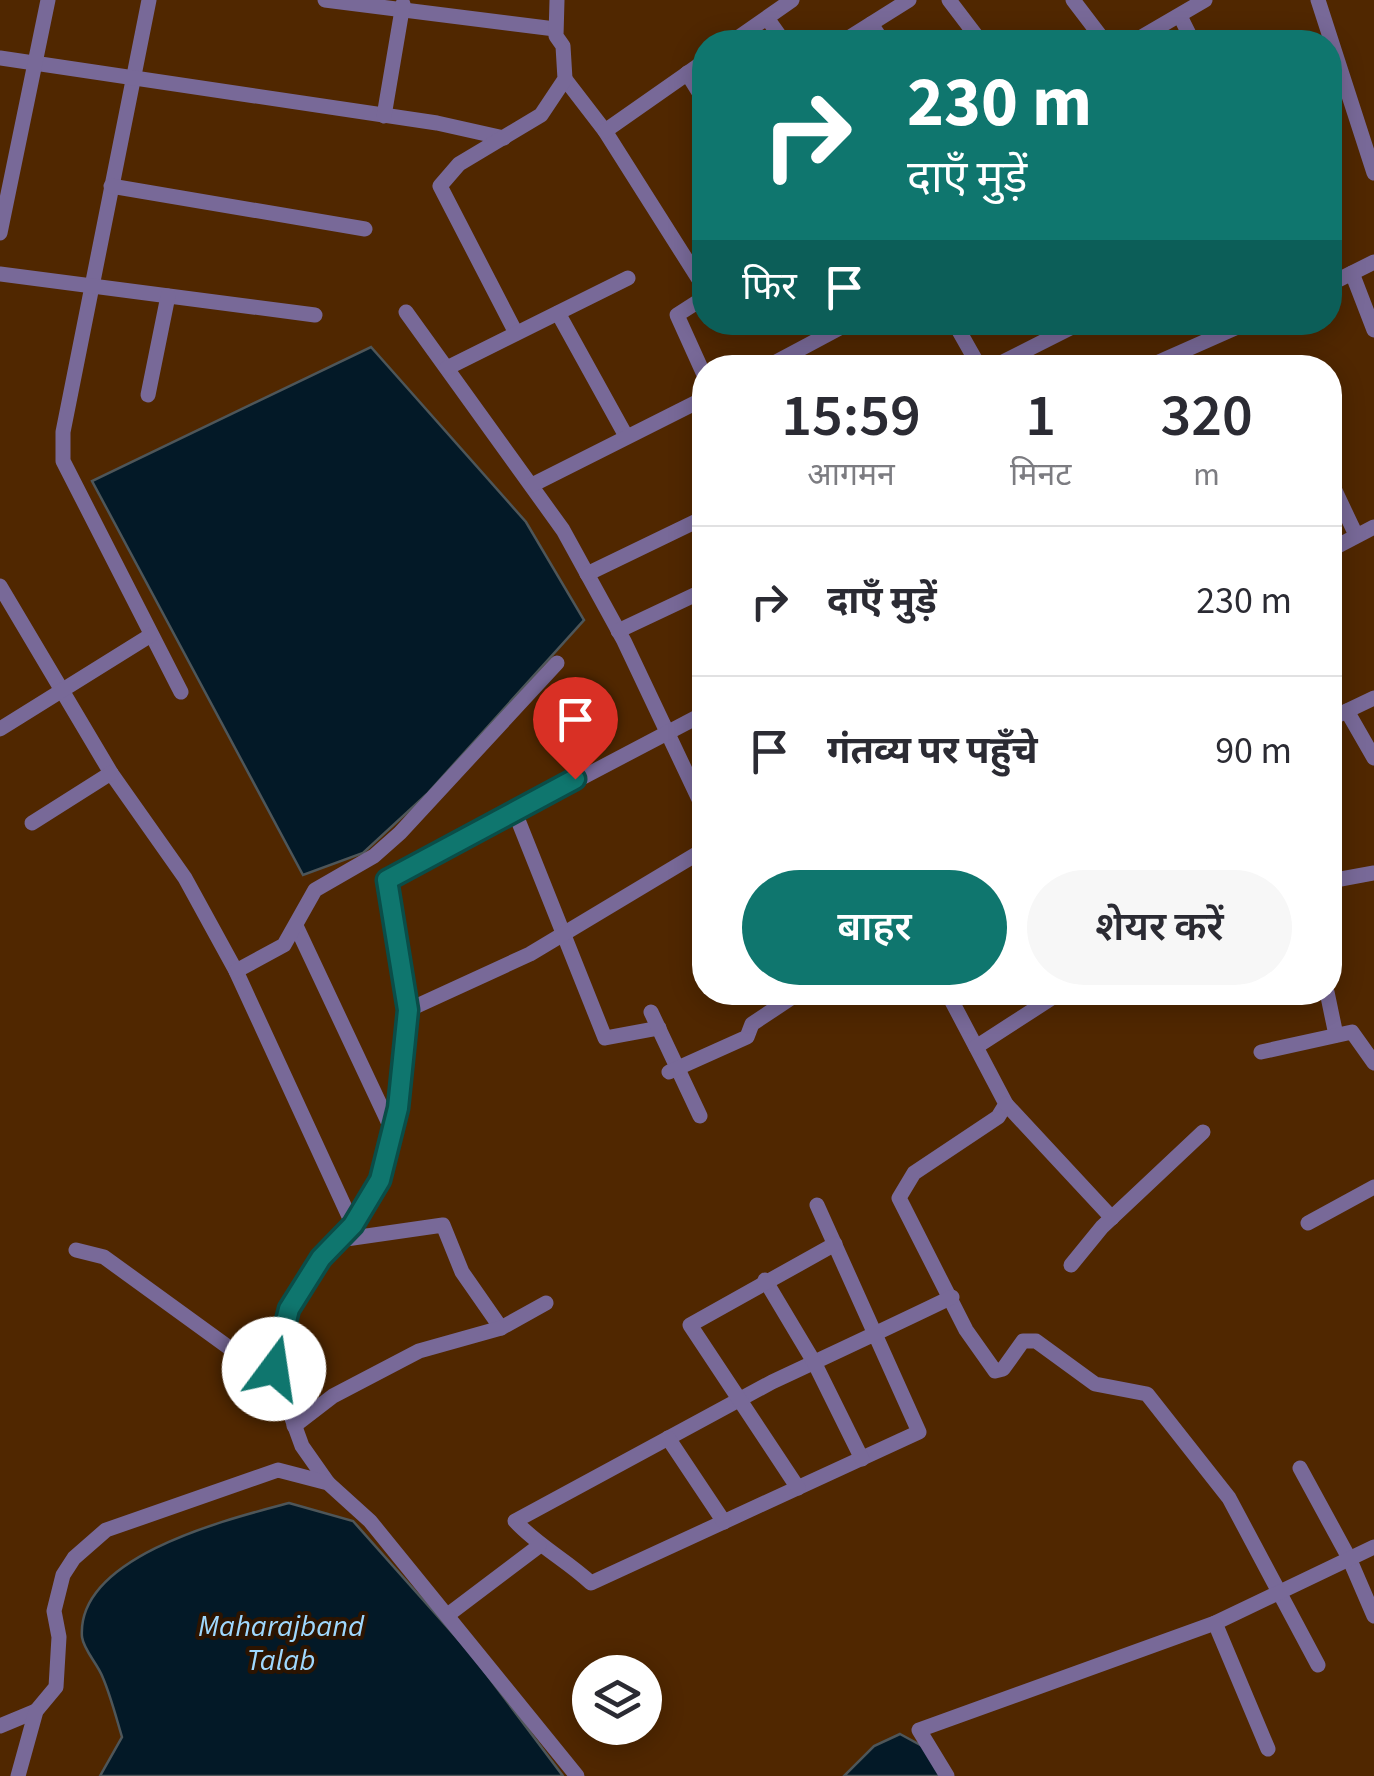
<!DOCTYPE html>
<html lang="hi">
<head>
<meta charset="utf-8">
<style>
	:root { --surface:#fff; --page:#f7f7f7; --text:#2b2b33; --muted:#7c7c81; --line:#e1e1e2; --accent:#0f766e }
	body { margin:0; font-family:"Source Sans 3","Noto Sans Devanagari",sans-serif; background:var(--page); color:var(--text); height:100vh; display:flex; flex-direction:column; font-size:38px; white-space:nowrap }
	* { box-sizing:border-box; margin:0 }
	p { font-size:32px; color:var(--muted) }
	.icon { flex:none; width:55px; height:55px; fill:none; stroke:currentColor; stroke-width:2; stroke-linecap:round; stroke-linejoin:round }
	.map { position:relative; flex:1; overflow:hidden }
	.panel { position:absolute; left:692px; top:355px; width:650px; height:650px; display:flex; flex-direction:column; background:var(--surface); border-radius:40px; box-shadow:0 5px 25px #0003 }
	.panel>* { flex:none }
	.banner { position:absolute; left:692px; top:30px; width:650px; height:305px; border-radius:40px; box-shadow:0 5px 25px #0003; background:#0f766e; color:#fff; overflow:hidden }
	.buttons { position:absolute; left:572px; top:1655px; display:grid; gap:20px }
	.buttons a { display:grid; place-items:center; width:90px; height:90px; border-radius:50%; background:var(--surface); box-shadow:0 5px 25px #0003; font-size:50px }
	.pin { position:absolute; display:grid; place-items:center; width:85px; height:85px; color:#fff; margin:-102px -42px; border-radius:50% 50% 50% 0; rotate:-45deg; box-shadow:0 0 10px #0007 }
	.pin .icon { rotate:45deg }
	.me { position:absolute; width:110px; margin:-55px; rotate:14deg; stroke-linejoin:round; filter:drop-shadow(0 0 8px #0008) }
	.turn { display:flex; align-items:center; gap:35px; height:210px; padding:0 50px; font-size:45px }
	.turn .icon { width:130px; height:130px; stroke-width:2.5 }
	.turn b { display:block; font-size:70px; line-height:85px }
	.then { display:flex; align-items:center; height:95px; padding:0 50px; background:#0003; gap:20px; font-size:38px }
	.eta { display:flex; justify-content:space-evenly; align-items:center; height:170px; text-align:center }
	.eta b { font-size:60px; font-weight:600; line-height:70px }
	.primary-button { display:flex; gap:20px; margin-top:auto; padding:20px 50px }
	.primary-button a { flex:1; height:115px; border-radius:60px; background:var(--accent); color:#fff; font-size:40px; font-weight:600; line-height:115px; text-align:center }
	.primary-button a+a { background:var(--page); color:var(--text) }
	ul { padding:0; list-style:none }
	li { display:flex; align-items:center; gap:30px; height:150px; padding:0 50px; border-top:2px solid var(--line) }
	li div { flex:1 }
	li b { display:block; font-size:38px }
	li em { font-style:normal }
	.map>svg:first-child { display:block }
	.water { fill:#031927; stroke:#4e5659; stroke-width:2.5 }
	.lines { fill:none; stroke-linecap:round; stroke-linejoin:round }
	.minor { stroke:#786998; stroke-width:15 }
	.route-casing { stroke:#0a4d48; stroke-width:25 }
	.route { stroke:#0f766e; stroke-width:18 }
	.labels { text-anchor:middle; stroke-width:8; stroke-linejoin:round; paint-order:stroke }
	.water-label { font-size:30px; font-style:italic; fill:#9fd8fe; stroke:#2c1401 }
</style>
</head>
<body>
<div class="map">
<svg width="1374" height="1776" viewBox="0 0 1374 1776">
	<rect width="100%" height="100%" fill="#502700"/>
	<g class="water">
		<polygon points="371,347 526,522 584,620 427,794 363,853 303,875 92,481"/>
		<path d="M289 1503 353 1521 472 1655 563 1776H100L122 1737C116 1717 111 1697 103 1678 98 1664 84 1651 82 1637 76 1556 229 1519 289 1503Z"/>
		<polygon points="900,1734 935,1753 952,1776 844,1776 874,1746"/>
	</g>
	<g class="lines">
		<g class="minor">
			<polyline points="149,0 63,432 63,461 181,692"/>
			<polyline points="325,0 555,29"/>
			<polyline points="949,0 981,42"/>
			<polyline points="1073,0 1105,42"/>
			<polyline points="1318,0 1374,173"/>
			<polyline points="1180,16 1193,42"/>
			<polyline points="767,18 784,42"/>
			<polyline points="871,24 883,42"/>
			<polyline points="732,42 792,0"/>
			<polyline points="842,42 909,0"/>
			<polyline points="1133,42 1205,0"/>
			<polyline points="0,58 437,123 504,138"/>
			<polyline points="687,73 705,102"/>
			<polyline points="565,79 605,131 705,289"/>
			<polyline points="384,116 403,4"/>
			<polyline points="605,131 705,61"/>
			<polyline points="111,186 365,229"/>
			<polyline points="0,233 48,0"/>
			<polyline points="1352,273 1374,330"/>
			<polyline points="0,274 315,315"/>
			<polyline points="1330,284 1374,262"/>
			<polyline points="705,297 677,315 705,377"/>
			<polyline points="406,312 563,530 624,641 705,812"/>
			<polyline points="558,313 626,436"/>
			<polyline points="954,322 980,368"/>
			<polyline points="516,333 440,186 459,164 541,115 565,79 563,46 556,36 557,0"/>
			<polyline points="447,368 628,278"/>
			<polyline points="765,368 851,322"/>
			<polyline points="991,368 1082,322"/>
			<polyline points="1145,368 1249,322"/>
			<polyline points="148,395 168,296"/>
			<polyline points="1330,480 1356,535"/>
			<polyline points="532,485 705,398"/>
			<polyline points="1330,550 1374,527"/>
			<polyline points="587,574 705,517"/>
			<polyline points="0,586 111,773 185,878 236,971 353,1225"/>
			<polyline points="618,631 705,590"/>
			<polyline points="1347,711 1374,758"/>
			<polyline points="1330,719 1374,698"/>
			<polyline points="0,729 151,635"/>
			<polyline points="514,810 605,1038 659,1028"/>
			<polyline points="32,823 111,773"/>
			<polyline points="1330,881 1374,873"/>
			<polyline points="297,928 392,1130"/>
			<polyline points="236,971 284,945 315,890 374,856 400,833 557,663"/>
			<polyline points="947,992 1006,1104 998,1117 914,1173 899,1198 966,1330 995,1371 1003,1369 1023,1341 1036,1341 1095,1384 1147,1394 1229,1498 1318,1665"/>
			<polyline points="1327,992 1336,1035"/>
			<polyline points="408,1010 530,954 705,849"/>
			<polyline points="651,1012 700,1116"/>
			<polyline points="976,1047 1061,992"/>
			<polyline points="1261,1052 1352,1032 1374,1063"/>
			<polyline points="669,1072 747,1037 752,1024 800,992"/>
			<polyline points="1006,1104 1112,1218"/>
			<path d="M817 1205 919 1432 591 1583C565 1559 538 1546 515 1521L772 1382C832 1354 892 1326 952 1297"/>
			<polyline points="1308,1223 1374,1187"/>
			<polyline points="339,1240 443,1225 462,1272 501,1328"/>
			<polyline points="76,1250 104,1257 279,1384"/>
			<polyline points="1071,1265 1102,1227 1203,1132"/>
			<polyline points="765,1280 814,1362 862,1459"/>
			<polyline points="294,1426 333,1396 419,1351 501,1328 546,1303"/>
			<polyline points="668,1438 724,1522"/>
			<polyline points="1300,1468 1349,1558 1374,1616"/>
			<polyline points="328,1483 302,1446 274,1369 289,1309 321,1258 353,1225 380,1180 398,1107 408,1010 387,880 705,713"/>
			<polyline points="798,1488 690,1325 835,1244"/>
			<polyline points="449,1614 539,1546"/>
			<polyline points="1215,1623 1374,1547"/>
			<polyline points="0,1726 36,1711"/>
			<polyline points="18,1776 36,1711 56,1687 59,1637 54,1611 63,1575 74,1558 106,1530 278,1470 328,1483 370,1521 577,1776"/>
			<polyline points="947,1776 919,1730 1215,1623 1268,1749"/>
		</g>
	</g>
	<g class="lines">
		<defs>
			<polyline id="route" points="274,1369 289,1309 321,1258 353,1225 380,1180 398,1108 408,1010 387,880 575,779"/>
		</defs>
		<use href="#route" class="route-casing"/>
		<use href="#route" class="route"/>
	</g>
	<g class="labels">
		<g class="water-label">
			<text x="281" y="1636">Maharajband<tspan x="281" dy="34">Talab</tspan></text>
		</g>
	</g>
</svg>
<div class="buttons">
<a><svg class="icon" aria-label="layers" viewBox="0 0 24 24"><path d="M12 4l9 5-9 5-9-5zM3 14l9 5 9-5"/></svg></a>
</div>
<div class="pin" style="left:575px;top:779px;background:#d93025"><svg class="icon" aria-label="arrive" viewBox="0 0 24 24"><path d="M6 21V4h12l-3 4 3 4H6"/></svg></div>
<svg class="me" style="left:274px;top:1369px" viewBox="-20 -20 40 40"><circle r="19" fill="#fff"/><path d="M0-13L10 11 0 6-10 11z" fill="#0f766e"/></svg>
<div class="banner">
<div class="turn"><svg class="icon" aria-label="right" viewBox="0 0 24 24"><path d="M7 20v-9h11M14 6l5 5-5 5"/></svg><div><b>230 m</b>दाएँ मुड़ें</div></div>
<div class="then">फिर<svg class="icon" aria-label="arrive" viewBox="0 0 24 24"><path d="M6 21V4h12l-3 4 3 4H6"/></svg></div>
</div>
<section class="panel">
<div class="eta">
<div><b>15:59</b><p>आगमन</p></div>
<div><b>1</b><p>मिनट</p></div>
<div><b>320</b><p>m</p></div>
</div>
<ul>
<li><svg class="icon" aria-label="right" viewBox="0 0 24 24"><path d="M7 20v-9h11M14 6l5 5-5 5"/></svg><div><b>दाएँ मुड़ें</b></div><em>230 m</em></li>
<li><svg class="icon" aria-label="arrive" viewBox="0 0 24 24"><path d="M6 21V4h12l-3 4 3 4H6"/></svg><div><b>गंतव्य पर पहुँचे</b></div><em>90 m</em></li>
</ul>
<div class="primary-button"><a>बाहर</a><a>शेयर करें</a></div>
</section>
</div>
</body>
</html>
